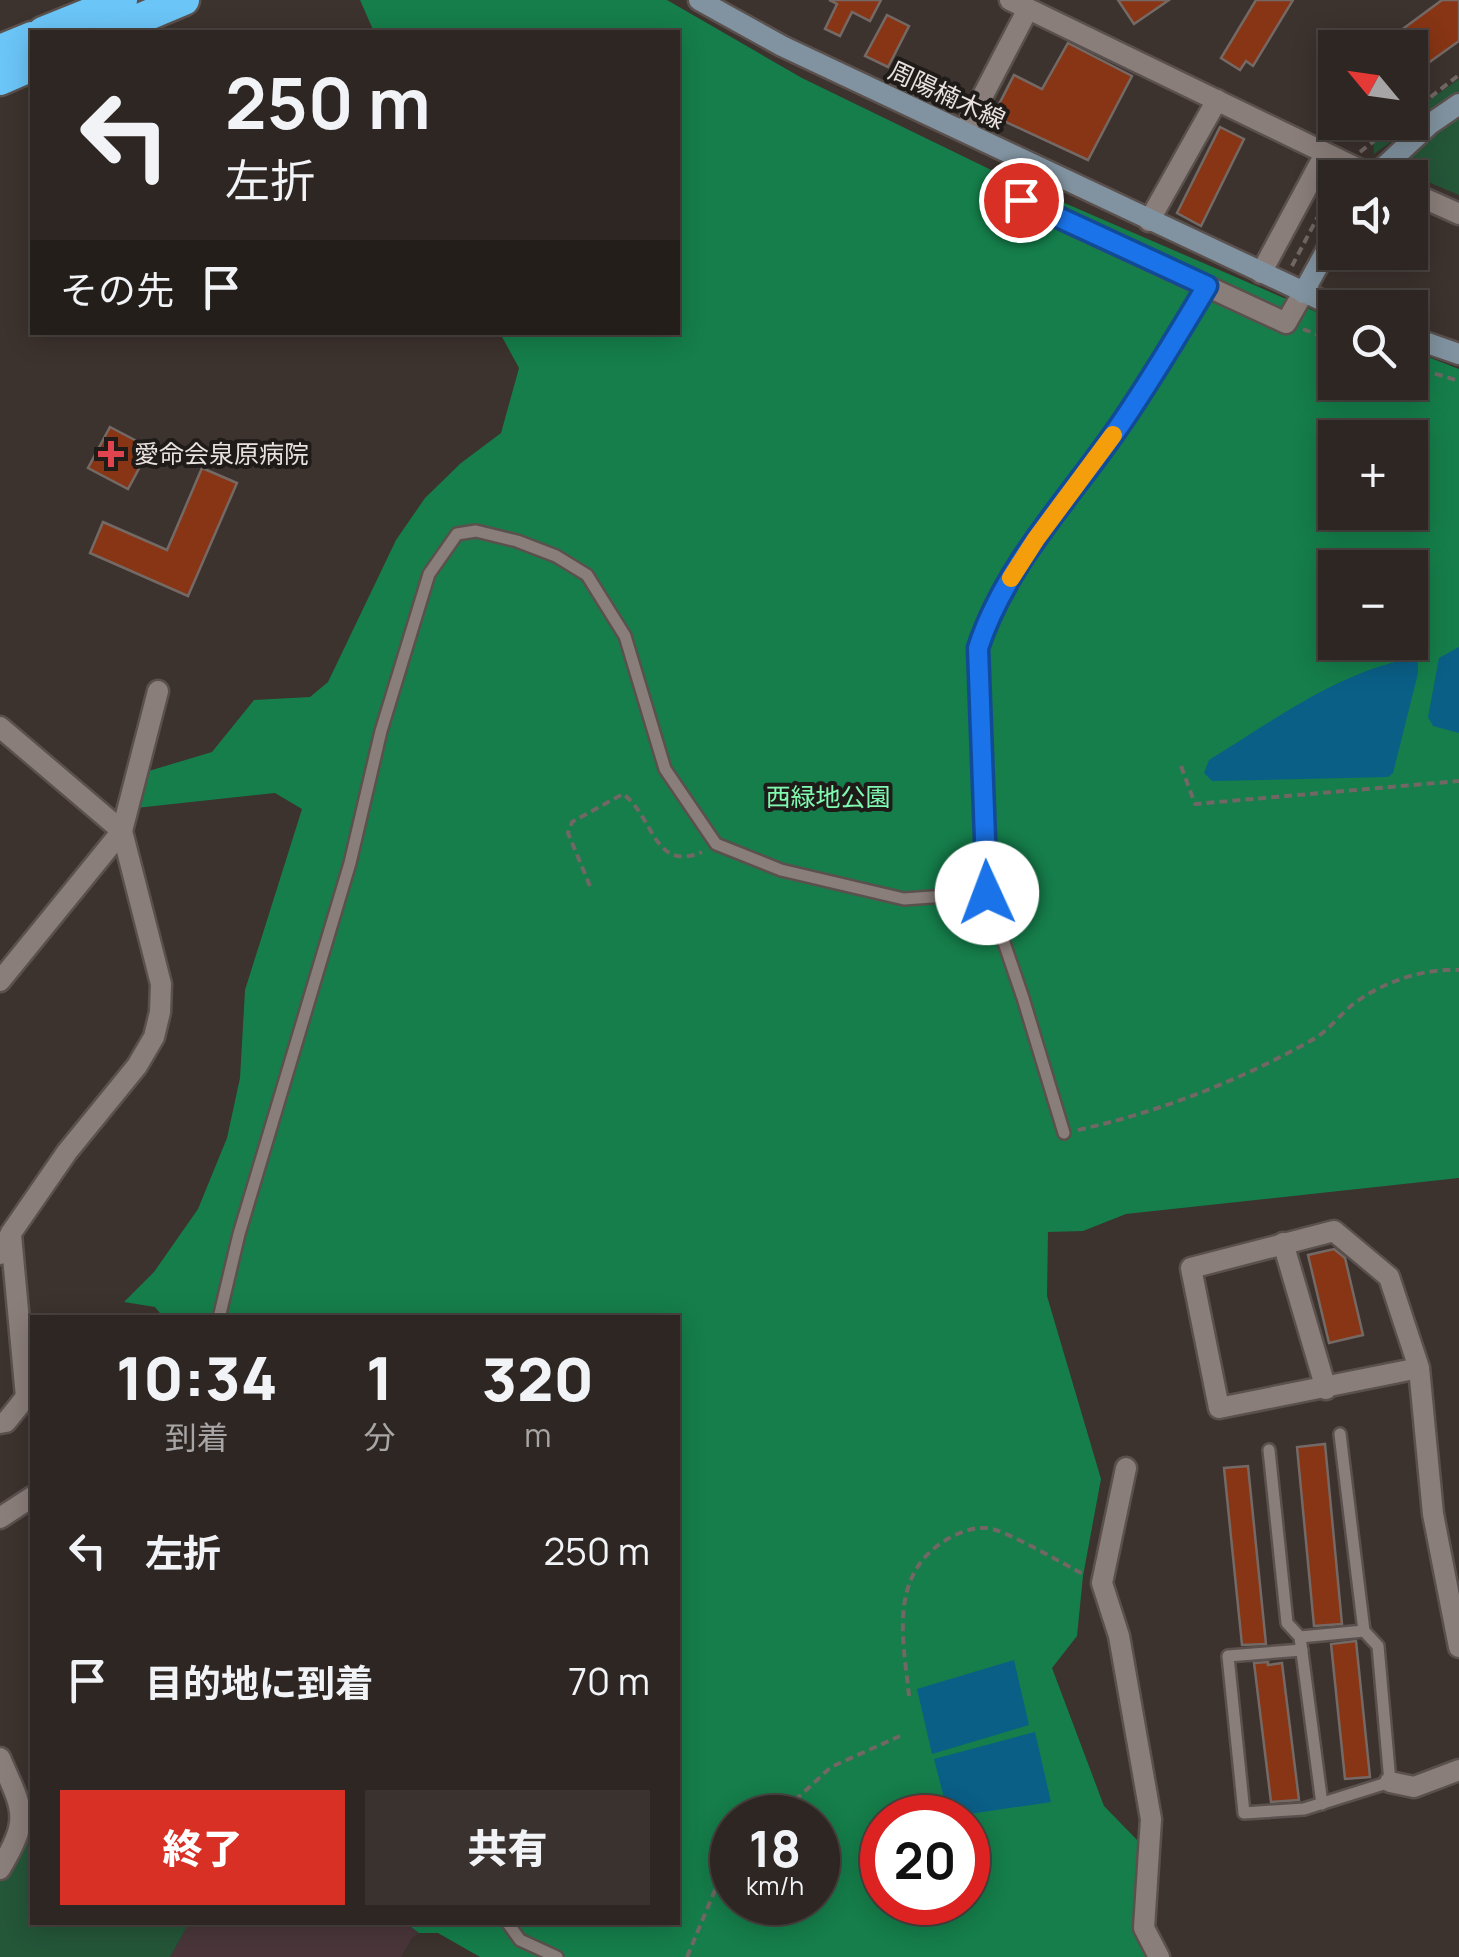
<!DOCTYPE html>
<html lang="ja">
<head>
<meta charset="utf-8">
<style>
	:root { --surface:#2d2622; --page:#39322f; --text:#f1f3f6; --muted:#a7a5a5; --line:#484340; --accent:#d93025 }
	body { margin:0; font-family:Manrope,"Noto Sans JP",sans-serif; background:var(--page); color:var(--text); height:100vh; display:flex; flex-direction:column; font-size:38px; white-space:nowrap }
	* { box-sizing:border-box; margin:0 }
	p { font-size:32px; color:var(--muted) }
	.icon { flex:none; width:55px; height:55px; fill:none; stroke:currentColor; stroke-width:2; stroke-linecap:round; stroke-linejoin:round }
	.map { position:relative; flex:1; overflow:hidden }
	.panel { position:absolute; left:30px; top:1315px; width:650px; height:610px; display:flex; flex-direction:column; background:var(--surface); border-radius:0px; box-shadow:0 5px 25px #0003,0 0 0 2px var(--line) }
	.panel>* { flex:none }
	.hud { position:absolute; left:30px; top:30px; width:650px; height:305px; border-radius:0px; box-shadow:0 5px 25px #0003,0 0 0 2px var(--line); background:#2d2622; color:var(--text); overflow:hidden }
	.needle { width:65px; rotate:299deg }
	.buttons { position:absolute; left:1318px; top:30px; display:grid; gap:20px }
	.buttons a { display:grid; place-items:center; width:110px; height:110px; border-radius:0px; background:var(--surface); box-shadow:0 5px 25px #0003,0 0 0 2px var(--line); font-size:50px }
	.speed { position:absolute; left:710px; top:1795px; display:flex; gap:20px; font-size:50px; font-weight:700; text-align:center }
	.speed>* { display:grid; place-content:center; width:130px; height:130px; border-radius:50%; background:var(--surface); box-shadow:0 5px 25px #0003,0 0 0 2px var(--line); line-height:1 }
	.speed small { font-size:25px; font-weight:400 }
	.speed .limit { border:15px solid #d22; background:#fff; color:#111 }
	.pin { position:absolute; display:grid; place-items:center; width:85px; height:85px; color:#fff; margin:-42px; border:5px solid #fff; border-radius:50%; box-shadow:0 2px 10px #0007 }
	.me { position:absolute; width:110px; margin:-55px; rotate:358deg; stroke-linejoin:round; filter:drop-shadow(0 0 8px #0008) }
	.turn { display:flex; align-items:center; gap:35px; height:210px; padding:0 30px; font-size:45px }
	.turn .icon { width:130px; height:130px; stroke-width:2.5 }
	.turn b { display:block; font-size:70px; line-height:85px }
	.then { display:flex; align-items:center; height:95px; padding:0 30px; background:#0003; gap:20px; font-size:38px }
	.eta { display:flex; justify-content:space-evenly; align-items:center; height:170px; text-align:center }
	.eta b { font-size:60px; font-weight:800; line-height:70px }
	.button { display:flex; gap:20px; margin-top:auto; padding:20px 30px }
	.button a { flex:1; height:115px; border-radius:0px; background:var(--accent); color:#fff; font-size:40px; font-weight:800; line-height:115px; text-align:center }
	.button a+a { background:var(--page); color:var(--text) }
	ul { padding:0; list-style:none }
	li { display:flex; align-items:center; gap:30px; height:130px; padding:0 30px }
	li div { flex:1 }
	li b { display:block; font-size:38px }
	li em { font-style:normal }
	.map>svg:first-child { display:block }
	.medical { fill:#4a363a }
	.green { fill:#245638 }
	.forest { fill:#157e4a; fill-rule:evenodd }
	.water { fill:#0a5f87 }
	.building { fill:#873514; stroke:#746965; stroke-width:2.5 }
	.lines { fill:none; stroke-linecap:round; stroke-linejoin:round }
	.lane-casing { stroke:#5a514e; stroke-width:16 }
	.street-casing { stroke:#5a514e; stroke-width:25 }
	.secondary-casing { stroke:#5a514e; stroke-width:25 }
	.highway-casing { stroke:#5a514e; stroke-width:35 }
	.path { stroke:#716764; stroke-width:4; stroke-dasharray:8 5; stroke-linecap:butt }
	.lane { stroke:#8a7e7a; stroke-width:11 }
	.street { stroke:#8a7e7a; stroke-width:20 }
	.secondary { stroke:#8193a0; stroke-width:20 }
	.highway { stroke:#6bc5f7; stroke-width:30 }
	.route-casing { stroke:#114b97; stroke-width:25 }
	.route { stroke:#1a73e8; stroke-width:18 }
	.slow { stroke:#f59e0b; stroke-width:18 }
	.health-dot { fill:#e0444e; stroke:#1f1b19; stroke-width:4 }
	.labels { text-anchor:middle; stroke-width:8; stroke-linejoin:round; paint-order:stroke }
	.street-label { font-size:25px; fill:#e8e1df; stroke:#1f1b19 }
	.poi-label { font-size:25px; fill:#e8e1df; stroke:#1f1b19; text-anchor:start }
	.park-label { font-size:25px; fill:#80fab1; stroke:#1f1b19 }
</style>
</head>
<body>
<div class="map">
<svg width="1459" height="1957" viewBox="0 0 1459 1957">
	<rect width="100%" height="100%" fill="#3c322e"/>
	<polygon class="medical" points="406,1922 419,1933 412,1938 401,1957 170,1957 189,1923"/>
	<g class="green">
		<polygon points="1459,79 1459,93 1374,154 1373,140 1398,123 1410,122 1410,114"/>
		<polygon points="1459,117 1459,195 1390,166"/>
		<polygon points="32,1830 32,1922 189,1923 170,1957 0,1957 0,1876 27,1834"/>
	</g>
	<path class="forest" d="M360 0H667L802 78 1016 182 1335 320V382H1410V350L1459 369V1178L1126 1214 1083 1231 1048 1232 1047 1296 1101 1479 1083 1576 1077 1636 1052 1668 1104 1806 1139 1842V1924L1153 1957H480L438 1933H419L406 1923 678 1922V1318H164L155 1307 124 1302 154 1272 198 1209 227 1138 240 1078 245 990 302 809 275 793 136 808 142 773 212 752 254 700 310 697 328 682 396 540 425 498 461 463 501 433 519 368 500 333 678 332V32H374ZM1335 438H1410V512H1335ZM1335 568H1410V642H1335ZM732 1818H818V1902H732ZM882 1818H968V1902H882Z"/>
	<g class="water">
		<polygon points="1459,647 1459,733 1433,726 1428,717 1439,658"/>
		<path d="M1410 659 1418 661V673L1393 773 1388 777 1212 781 1204 773 1209 760C1272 722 1337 672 1410 659Z"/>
		<polygon points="1014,1660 1029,1725 932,1754 917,1689"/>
		<polygon points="1035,1732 1051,1802 949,1817 934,1759"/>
	</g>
	<g class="building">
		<polygon points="829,0 881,0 870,21 852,12 840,36 825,29 837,4"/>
		<polygon points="1118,0 1169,0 1134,24"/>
		<polygon points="1256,0 1293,0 1253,66 1246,61 1240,70 1221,58"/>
		<polygon points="1442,0 1459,0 1459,41 1410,76 1410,48 1377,48"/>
		<polygon points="887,15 909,26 888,67 865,56"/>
		<polygon points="1068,43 1132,76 1088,160 993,116 1014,75 1042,89"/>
		<polygon points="1220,127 1244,139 1201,226 1177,213"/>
		<polygon points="110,427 150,448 128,489 88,468"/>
		<polygon points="202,468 237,483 188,596 90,553 103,522 167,550"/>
		<polygon points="1334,1249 1345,1258 1363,1335 1329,1343 1308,1255"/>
		<polygon points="1325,1444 1342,1624 1314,1626 1297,1447"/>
		<polygon points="1248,1466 1266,1644 1242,1645 1224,1468"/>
		<polygon points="1356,1641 1370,1777 1345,1779 1331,1644"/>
		<polygon points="1268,1662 1268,1665 1282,1663 1299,1800 1271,1802 1254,1663"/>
	</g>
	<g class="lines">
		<defs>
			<g id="lane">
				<path d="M1064 1133 1023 998 987 893 978 648C1004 568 1065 503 1113 435 1147 387 1177 336 1207 286"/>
				<polyline points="219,1318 239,1234 350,863 381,731 429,574 457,534 476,531 517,541 556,556 587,575 625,636 665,769 716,844 781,870 904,899 987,893"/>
				<polyline points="1269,1450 1287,1623 1300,1637 1322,1804"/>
				<polyline points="1300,1637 1364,1631"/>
				<polyline points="1302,1650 1228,1656 1244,1813 1304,1809 1390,1782 1378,1646 1364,1631 1340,1434"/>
				<polyline points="507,1922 520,1940 557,1957"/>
			</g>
			<g id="street">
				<polyline points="1010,0 1377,178"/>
				<polyline points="965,130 1028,9"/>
				<polyline points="1410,192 1459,214"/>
				<polyline points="1021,200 1286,323 1303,293"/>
				<polyline points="1149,221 1217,100"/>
				<polyline points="1261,273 1325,154"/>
				<polyline points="0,727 122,831 161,984 160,1012 154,1037 137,1066 67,1152 11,1233 0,1254"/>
				<polyline points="0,981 122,831 158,691"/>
				<polyline points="1283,1243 1326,1389"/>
				<polyline points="1419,1368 1219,1408 1191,1268 1334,1231 1389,1277 1419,1368 1433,1514 1459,1647"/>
				<polyline points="0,1423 6,1422 26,1397 11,1235"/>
				<polyline points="1126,1468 1102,1583 1119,1636 1151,1819 1144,1928 1159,1957"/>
				<polyline points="0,1518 32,1497"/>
				<path d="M0 1758C23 1811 31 1817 0 1869"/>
				<polyline points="1390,1782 1414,1787 1459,1770"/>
			</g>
			<g id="secondary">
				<polyline points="699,0 782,46 1338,308"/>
				<polyline points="1372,178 1430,124 1459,104"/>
				<polyline points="1303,293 1335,235"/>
				<polyline points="1410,337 1459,354"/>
			</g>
			<g id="highway">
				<polyline points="43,32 122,0"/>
				<polyline points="108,32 184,0"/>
				<polyline points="0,50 32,37"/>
				<polyline points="0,80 32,66"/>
			</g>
		</defs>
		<use href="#lane" class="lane-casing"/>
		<use href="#street" class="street-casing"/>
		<use href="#secondary" class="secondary-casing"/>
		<use href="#highway" class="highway-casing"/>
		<g class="path">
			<polyline points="1410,113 1459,75"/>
			<polyline points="1360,152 1398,122"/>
			<polyline points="1292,266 1335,184"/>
			<polyline points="1303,329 1335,342"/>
			<polyline points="1410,366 1459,381"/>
			<polyline points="1181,766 1195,804 1459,781"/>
			<path d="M590 886 568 833 572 822 623 794C654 816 653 873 702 852"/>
			<path d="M1078 1130C1159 1112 1239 1081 1312 1040 1327 1032 1339 1016 1352 1005 1380 983 1423 968 1459 970"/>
			<path d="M909 1696C904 1645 889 1583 937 1546 950 1536 969 1527 986 1528 1005 1529 1063 1564 1083 1574"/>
			<polyline points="776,1818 831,1767 900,1736"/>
			<polyline points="687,1957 715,1890 732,1867"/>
		</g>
		<use href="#lane" class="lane"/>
		<use href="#street" class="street"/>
		<use href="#secondary" class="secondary"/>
		<use href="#highway" class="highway"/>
	</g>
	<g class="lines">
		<defs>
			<path id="route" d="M987 893 978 648C1004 568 1065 503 1113 435 1147 387 1177 336 1207 286L1021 200"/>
		</defs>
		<use href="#route" class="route-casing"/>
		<use href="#route" class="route"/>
		<polyline class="slow" points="1011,578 1036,539 1113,435"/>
	</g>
	<path class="health-dot" d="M106 439h10v10h10v10h-10v10h-10v-10h-10v-10h10z"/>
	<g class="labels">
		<g class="street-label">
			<text transform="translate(947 95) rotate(25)" y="9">周陽楠木線</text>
		</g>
		<g class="poi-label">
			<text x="134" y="463">愛命会泉原病院</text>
		</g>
		<g class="park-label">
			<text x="828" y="806">西緑地公園</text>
		</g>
	</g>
</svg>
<div class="buttons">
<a><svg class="needle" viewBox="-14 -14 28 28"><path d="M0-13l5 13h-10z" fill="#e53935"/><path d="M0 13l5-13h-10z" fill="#a7a5a5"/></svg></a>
<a><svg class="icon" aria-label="sound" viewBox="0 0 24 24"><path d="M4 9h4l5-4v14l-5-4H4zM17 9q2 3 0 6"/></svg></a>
<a><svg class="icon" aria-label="search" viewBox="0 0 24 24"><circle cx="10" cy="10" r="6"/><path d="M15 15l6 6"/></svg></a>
<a>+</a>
<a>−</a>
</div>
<div class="speed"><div>18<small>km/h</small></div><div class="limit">20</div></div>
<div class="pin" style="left:1021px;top:200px;background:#d93025"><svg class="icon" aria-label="arrive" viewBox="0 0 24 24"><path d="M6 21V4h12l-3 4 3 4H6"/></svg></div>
<svg class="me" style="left:987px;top:893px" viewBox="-20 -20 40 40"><circle r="19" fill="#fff"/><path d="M0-13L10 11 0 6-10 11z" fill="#1a73e8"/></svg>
<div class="hud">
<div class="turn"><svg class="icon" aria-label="left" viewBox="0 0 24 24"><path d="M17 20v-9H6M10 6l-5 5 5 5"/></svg><div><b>250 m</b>左折</div></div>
<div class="then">その先<svg class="icon" aria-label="arrive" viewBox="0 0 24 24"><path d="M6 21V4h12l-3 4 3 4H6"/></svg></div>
</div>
<section class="panel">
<div class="eta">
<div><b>10:34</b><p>到着</p></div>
<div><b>1</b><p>分</p></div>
<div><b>320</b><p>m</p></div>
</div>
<ul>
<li><svg class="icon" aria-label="left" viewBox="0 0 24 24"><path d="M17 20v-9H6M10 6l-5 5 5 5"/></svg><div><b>左折</b></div><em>250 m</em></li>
<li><svg class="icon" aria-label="arrive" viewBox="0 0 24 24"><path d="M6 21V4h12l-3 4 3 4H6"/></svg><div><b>目的地に到着</b></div><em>70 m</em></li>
</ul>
<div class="button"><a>終了</a><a>共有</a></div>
</section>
</div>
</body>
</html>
